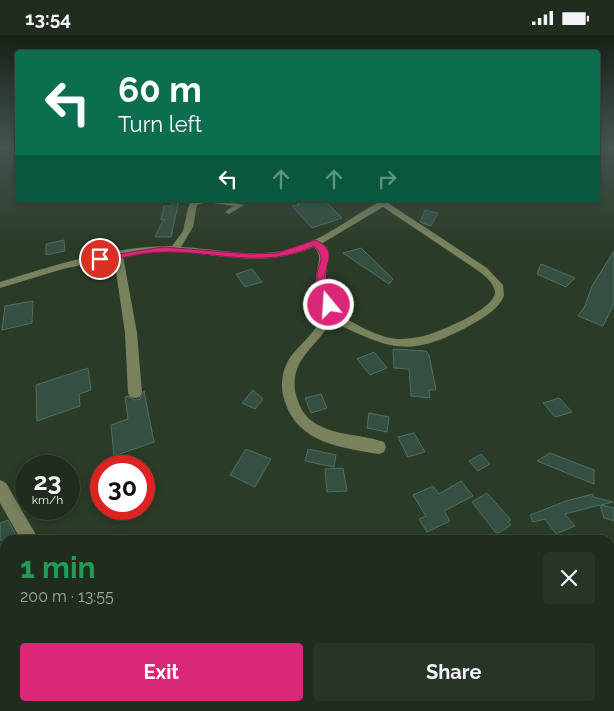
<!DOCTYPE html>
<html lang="en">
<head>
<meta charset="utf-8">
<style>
	:root { --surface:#202c1d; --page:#283426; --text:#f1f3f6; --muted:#a2a7a4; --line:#3d483b; --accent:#db2777 }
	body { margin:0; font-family:Raleway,sans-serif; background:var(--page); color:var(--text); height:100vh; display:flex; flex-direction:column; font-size:19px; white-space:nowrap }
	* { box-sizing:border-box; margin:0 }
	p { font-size:16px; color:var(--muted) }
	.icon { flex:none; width:28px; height:28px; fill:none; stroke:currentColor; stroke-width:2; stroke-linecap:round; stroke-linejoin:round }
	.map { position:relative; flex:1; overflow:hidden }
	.side { position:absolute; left:0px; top:500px; width:615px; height:176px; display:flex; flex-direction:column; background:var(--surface); border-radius:15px 15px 0 0; box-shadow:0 2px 8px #0003,0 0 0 1px var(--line) }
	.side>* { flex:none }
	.banner { position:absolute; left:15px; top:15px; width:585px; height:152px; border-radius:5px; box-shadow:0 2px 8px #0003,0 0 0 1px var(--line); background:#0b6e4f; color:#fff; overflow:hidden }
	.speed { position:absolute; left:15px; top:420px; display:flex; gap:10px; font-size:25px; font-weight:700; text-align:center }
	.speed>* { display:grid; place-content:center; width:65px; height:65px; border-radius:50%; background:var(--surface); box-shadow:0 2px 8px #0003,0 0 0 1px var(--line); line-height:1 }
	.speed small { font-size:12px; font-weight:400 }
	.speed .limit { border:8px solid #d22; background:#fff; color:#111 }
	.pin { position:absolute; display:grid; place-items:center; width:42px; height:42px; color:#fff; margin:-21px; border:2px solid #fff; border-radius:50%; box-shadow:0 1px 5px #0007 }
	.me { position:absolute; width:55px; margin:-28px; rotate:342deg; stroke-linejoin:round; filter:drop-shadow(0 0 4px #0008) }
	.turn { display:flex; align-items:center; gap:18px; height:105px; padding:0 20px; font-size:22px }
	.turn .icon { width:65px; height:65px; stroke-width:2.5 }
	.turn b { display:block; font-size:35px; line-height:42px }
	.lanes { display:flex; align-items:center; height:48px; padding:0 20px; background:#0003; justify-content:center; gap:25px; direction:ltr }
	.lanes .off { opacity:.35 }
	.round { display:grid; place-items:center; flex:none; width:52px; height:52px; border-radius:5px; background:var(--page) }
	.head { display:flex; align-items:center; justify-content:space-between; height:85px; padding:0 20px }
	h1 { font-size:30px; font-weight:700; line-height:38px; color:#1e9e55 }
	.cta { display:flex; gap:10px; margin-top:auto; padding:10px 20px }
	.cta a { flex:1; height:58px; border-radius:5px; background:var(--accent); color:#fff; font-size:20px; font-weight:700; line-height:58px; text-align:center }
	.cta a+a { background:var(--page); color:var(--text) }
	.status { display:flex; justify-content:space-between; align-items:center; height:35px; padding:0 25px; background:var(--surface); direction:ltr }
	.status svg { height:14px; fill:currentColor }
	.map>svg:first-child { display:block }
	.building { fill:#345042; stroke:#526f61 }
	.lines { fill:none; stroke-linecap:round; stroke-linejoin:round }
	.minor { fill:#79825d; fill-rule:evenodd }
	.route { fill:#db2777; stroke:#8e194d }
</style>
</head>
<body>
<div class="status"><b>13:54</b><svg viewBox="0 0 49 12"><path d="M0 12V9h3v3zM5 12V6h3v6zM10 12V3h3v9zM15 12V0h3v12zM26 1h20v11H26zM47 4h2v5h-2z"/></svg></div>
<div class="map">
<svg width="614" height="676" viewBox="0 0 614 676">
	<rect width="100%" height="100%" fill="#2a3b27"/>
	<g class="building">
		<polygon points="174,165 179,165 171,202 155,202 164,184 161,185 164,171 171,171"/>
		<polygon points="325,166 342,183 312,193 292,171 299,170 297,168"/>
		<polygon points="425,175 438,178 431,191 420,187"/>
		<polygon points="64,205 65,216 46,220 46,209"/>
		<polygon points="361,213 393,244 389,249 343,218"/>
		<polygon points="614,216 614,269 603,291 578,281 585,271 592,251"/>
		<polygon points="541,229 575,243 566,252 537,239"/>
		<polygon points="252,234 262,247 245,252 236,239"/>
		<polygon points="33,266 32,288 2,295 5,271"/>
		<polygon points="393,314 426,316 429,320 436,355 429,355 430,363 411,361 409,334 394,333"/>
		<polygon points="374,317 387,333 370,340 357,324"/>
		<polygon points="88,333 91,355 79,359 80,371 37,386 36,350"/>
		<polygon points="253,355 263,364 255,374 242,368"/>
		<polygon points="144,356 154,407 114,421 111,390 128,384 125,362 128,361 135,365 140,364"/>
		<polygon points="321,359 327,373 311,378 305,363"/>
		<polygon points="559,363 572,377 555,382 543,368"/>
		<polygon points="369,378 389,382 387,397 367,393"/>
		<polygon points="414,398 425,417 408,422 398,402"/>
		<polygon points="246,414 271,424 255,452 230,440"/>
		<polygon points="308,414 336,420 334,432 305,426"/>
		<polygon points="550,418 594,435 594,449 537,426"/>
		<polygon points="481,419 490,429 478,436 469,426"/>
		<polygon points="343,433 347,456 327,457 325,434"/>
		<polygon points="461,446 473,461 444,476 450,486 427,497 419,484 426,481 413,460 433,451 439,459"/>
		<polygon points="487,458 511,485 508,487 511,490 499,498 496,498 472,467"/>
		<polygon points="593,459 593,462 613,467 601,470 614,473 614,486 604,483 600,470 565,479 575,491 556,499 545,484 533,487 530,480 566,466"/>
		<polygon points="8,485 15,498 15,505 0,505 0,488"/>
	</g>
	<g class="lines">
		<g class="minor">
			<path d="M197 165H222L244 170 229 179 225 177 233 171 206 167 197 170 193 192 181 212C223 214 262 226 303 210 331 199 354 180 381 166 384 164 388 165 392 165L388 168 487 233 503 250 504 261C498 275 483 283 469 291 408 324 390 314 331 286 323 302 308 313 299 329 294 340 293 351 297 363 308 403 353 396 384 407L386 412 384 417 379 419C342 413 298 408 285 367 280 353 281 339 288 326 298 309 319 297 323 277 326 264 317 256 316 244 316 231 324 223 314 212 266 233 226 220 177 217 159 216 141 219 123 221L137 298 142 358 140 362 135 363 130 362 128 358 125 298 114 223 63 234 0 253V247C55 230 113 211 172 211L183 196 188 173 191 166ZM383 172 480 237C486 242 495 249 495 258 493 275 439 297 424 301 415 303 406 304 398 304 374 302 355 287 334 278 336 264 326 255 326 243 326 227 333 223 321 209Z"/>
			<polygon points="0,445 6,448 39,505 21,505 0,468"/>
			<polygon points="79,671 101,671 103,676 81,676"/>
		</g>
	</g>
	<linearGradient id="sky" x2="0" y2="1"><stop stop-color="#172015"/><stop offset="0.54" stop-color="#445552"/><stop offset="1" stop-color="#445552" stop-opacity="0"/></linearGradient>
	<rect width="614" height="207" fill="url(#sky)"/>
	<path class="route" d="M315 205C340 215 324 229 325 243 326 252 334 260 334 270L329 273 325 270C325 260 317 253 317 244 315 229 329 226 314 211 264 235 216 216 164 217 143 217 120 224 100 227L95 224 100 222 163 212 250 219 277 218Z"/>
</svg>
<div class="speed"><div>23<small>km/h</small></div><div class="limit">30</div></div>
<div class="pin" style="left:100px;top:224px;background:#d93025"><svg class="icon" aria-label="arrive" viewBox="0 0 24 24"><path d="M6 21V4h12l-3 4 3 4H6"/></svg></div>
<svg class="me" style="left:329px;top:270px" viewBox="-20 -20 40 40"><circle r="17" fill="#db2777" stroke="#fff" stroke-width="3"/><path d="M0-11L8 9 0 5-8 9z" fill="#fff"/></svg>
<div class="banner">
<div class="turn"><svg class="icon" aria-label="left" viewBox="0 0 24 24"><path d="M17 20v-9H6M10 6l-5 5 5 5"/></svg><div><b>60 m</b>Turn left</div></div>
<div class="lanes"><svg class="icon" aria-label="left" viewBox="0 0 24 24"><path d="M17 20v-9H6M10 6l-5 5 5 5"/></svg><svg class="icon off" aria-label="ahead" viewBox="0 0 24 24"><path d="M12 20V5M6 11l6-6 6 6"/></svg><svg class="icon off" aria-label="ahead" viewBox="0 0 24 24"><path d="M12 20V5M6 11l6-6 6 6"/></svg><svg class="icon off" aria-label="right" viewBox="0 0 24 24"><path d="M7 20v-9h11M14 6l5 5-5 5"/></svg></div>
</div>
<section class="side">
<div class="head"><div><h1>1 min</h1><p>200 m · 13:55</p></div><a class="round"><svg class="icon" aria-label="close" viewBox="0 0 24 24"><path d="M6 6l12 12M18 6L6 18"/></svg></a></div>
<div class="cta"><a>Exit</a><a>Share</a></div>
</section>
</div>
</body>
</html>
